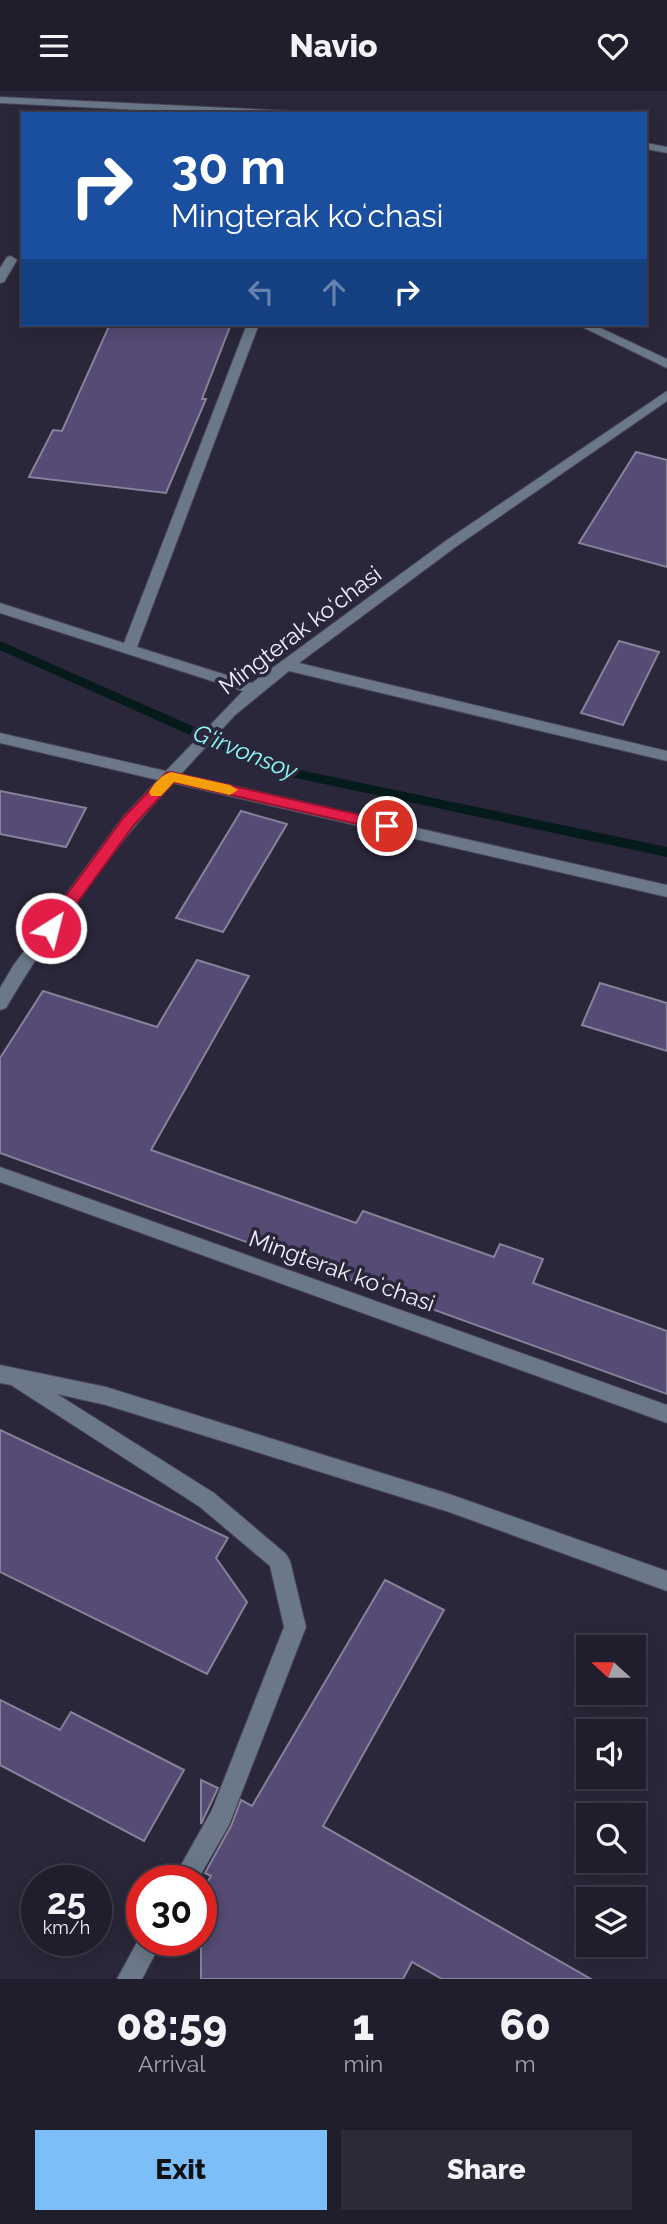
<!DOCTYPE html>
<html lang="en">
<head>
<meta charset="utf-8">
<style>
	:root { --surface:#201d2c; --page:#2d2a38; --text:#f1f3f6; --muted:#a2a2a9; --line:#3d3b48; --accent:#7bbef8 }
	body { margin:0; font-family:Raleway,sans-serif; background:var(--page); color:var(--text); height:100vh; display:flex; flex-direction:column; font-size:26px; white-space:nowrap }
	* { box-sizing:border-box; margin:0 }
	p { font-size:23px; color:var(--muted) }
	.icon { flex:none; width:38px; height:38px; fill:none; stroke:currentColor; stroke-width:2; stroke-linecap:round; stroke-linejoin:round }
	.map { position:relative; height:1888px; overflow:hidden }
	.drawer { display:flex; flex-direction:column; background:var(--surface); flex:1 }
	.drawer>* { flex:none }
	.guide { position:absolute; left:21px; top:21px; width:626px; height:214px; border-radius:0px; box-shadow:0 4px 18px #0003,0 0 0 2px var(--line); background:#1a4fa0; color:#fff; overflow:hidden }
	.needle { width:46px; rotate:291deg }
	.controls { position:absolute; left:576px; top:1544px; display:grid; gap:14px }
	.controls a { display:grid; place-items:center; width:70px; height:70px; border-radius:0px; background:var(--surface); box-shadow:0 4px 18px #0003,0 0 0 2px var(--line); font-size:35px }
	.speed { position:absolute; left:21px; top:1774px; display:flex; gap:14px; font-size:35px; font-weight:700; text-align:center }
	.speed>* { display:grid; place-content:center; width:91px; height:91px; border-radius:50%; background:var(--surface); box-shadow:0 4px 18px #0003,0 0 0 2px var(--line); line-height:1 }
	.speed small { font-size:18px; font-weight:400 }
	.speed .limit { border:10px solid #d22; background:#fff; color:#111 }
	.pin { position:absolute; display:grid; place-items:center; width:60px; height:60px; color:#fff; margin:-30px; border:4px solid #fff; border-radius:50%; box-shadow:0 2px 7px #0007 }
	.me { position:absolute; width:77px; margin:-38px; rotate:36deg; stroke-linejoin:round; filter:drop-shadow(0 0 5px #0008) }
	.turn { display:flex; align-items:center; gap:24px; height:147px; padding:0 35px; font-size:32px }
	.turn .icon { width:91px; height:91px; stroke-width:2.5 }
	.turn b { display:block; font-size:49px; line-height:60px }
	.lanes { display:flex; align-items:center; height:66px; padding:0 35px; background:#0003; justify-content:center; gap:35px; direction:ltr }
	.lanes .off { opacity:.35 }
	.eta { display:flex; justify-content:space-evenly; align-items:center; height:119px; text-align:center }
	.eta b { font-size:42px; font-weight:800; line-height:49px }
	.primary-button { display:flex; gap:14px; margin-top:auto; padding:14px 35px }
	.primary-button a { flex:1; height:80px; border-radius:0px; background:var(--accent); color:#111; font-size:28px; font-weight:800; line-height:80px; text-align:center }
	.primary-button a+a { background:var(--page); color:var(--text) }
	header { display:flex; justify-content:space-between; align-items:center; height:91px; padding:0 35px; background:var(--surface); font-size:32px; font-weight:800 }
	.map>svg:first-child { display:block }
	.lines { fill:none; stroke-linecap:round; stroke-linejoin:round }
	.stream { fill:#051b1b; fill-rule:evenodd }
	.building { fill:#554b75; stroke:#86829a; stroke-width:2 }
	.minor-casing { stroke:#474355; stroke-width:2 }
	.minor { fill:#6a7889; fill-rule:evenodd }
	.route { fill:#e11d48; stroke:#92132f; stroke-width:2 }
	.slow { fill:#f59e0b }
	.labels { text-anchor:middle; stroke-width:7; stroke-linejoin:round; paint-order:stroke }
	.street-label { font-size:23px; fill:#f0eefb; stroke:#2b273a }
	.water-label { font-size:24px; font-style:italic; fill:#8df8f9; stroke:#2b273a }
</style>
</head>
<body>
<header><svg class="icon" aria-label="menu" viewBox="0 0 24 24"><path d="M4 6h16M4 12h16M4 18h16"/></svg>Navio<svg class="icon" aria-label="heart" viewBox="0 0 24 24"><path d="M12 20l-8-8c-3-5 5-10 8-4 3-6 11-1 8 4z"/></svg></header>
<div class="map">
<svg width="667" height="1888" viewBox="0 0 667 1888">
	<rect width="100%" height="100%" fill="#2b273a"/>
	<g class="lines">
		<polygon class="stream" points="0,550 285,676 667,756 667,766 277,683 0,559"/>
	</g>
	<g class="building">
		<polygon points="110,233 231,233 202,308 206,308 166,402 29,386 53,339 62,340"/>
		<polygon points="636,361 667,369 667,476 579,452"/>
		<polygon points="619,550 659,561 623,634 581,622"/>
		<polygon points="0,700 86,717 66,756 0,743"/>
		<polygon points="241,720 287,733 223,841 176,827"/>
		<polygon points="197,869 249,885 151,1059 356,1132 363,1120 494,1166 500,1153 543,1168 533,1192 667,1240 667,1303 0,1062 0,967 43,900 157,936"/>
		<polygon points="600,892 667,912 667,960 582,934"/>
		<polygon points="0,1339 228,1447 216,1467 247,1511 207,1583 0,1481"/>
		<polygon points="385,1489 444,1519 323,1735 591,1888 442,1888 412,1871 403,1888 201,1888 201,1802 211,1785 205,1782 231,1735 241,1709 252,1715"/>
		<polygon points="0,1609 60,1639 71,1621 184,1679 144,1750 0,1674"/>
		<polygon points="201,1689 218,1697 201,1733"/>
	</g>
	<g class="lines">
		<defs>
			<g id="minor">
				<polygon points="0,6 291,20 296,23 217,23 0,12"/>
				<polygon points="646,52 667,56 667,62 646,58"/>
				<polygon points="11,165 17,169 4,191 0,192 0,177 7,166"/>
				<path d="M247 233H259L137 556 252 592 447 449 667 300V310L457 455 299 572 667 660V670L289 580 235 624 181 683 667 794V806L173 692C113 757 51 840 6 917L0 919V897L13 875 123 726 158 689 0 652V642L166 680 243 600 0 522V512L124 552Z"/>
				<polygon points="576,233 592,233 667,268 667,277"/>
				<polygon points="0,1076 667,1314 667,1332 0,1091"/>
				<polygon points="0,1274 106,1296 449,1403 667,1480 667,1500 449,1421 106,1314 57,1303 214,1402 286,1463 290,1470 306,1536 229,1734 197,1790 172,1790 212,1719 284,1536 270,1475 200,1416 11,1294 0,1292"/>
				<polygon points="142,1842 142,1850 162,1850 142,1888 117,1888"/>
			</g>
		</defs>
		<use href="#minor" class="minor-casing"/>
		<use href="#minor" class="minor"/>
	</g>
	<polygon class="route" points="171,681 387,730 394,735 387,740 174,691 134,734 56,841 45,841 43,837 45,833 124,726 166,682"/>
	<path class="slow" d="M171 681 230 694 238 699 230 704 174 691 161 705H151L149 701C153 694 162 683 171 681Z"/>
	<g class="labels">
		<g class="street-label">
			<text transform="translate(300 539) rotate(-37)" y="8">Mingterak ko‘chasi</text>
			<text transform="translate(342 1180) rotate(20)" y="8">Mingterak koʻchasi</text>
		</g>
		<g class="water-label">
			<text transform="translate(245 661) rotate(22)" y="8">G‘irvonsoy</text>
		</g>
	</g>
</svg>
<div class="controls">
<a><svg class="needle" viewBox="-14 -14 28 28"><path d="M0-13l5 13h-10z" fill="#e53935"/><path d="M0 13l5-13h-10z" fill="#a2a2a9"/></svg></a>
<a><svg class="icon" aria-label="sound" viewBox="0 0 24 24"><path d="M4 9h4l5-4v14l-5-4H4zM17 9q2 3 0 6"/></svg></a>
<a><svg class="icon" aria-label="search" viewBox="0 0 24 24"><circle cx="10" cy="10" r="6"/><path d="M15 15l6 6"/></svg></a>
<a><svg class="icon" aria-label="layers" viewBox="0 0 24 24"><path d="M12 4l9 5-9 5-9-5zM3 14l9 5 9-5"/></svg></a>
</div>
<div class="speed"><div>25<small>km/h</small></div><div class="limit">30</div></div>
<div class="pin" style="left:387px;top:735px;background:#d93025"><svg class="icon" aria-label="arrive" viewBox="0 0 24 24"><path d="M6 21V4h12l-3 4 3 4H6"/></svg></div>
<svg class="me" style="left:51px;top:837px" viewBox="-20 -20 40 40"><circle r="17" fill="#e11d48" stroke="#fff" stroke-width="3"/><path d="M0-11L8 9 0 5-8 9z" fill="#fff"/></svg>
<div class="guide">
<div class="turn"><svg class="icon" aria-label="right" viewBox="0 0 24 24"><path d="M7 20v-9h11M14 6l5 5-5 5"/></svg><div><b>30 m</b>Mingterak koʻchasi</div></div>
<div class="lanes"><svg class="icon off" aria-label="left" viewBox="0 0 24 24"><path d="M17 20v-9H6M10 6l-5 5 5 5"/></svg><svg class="icon off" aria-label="ahead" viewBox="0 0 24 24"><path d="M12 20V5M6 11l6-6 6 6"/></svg><svg class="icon" aria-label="right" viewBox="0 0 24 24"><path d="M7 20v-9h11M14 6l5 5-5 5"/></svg></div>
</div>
</div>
<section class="drawer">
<div class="eta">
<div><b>08:59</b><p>Arrival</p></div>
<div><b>1</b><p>min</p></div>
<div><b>60</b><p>m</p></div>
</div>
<div class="primary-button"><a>Exit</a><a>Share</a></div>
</section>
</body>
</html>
